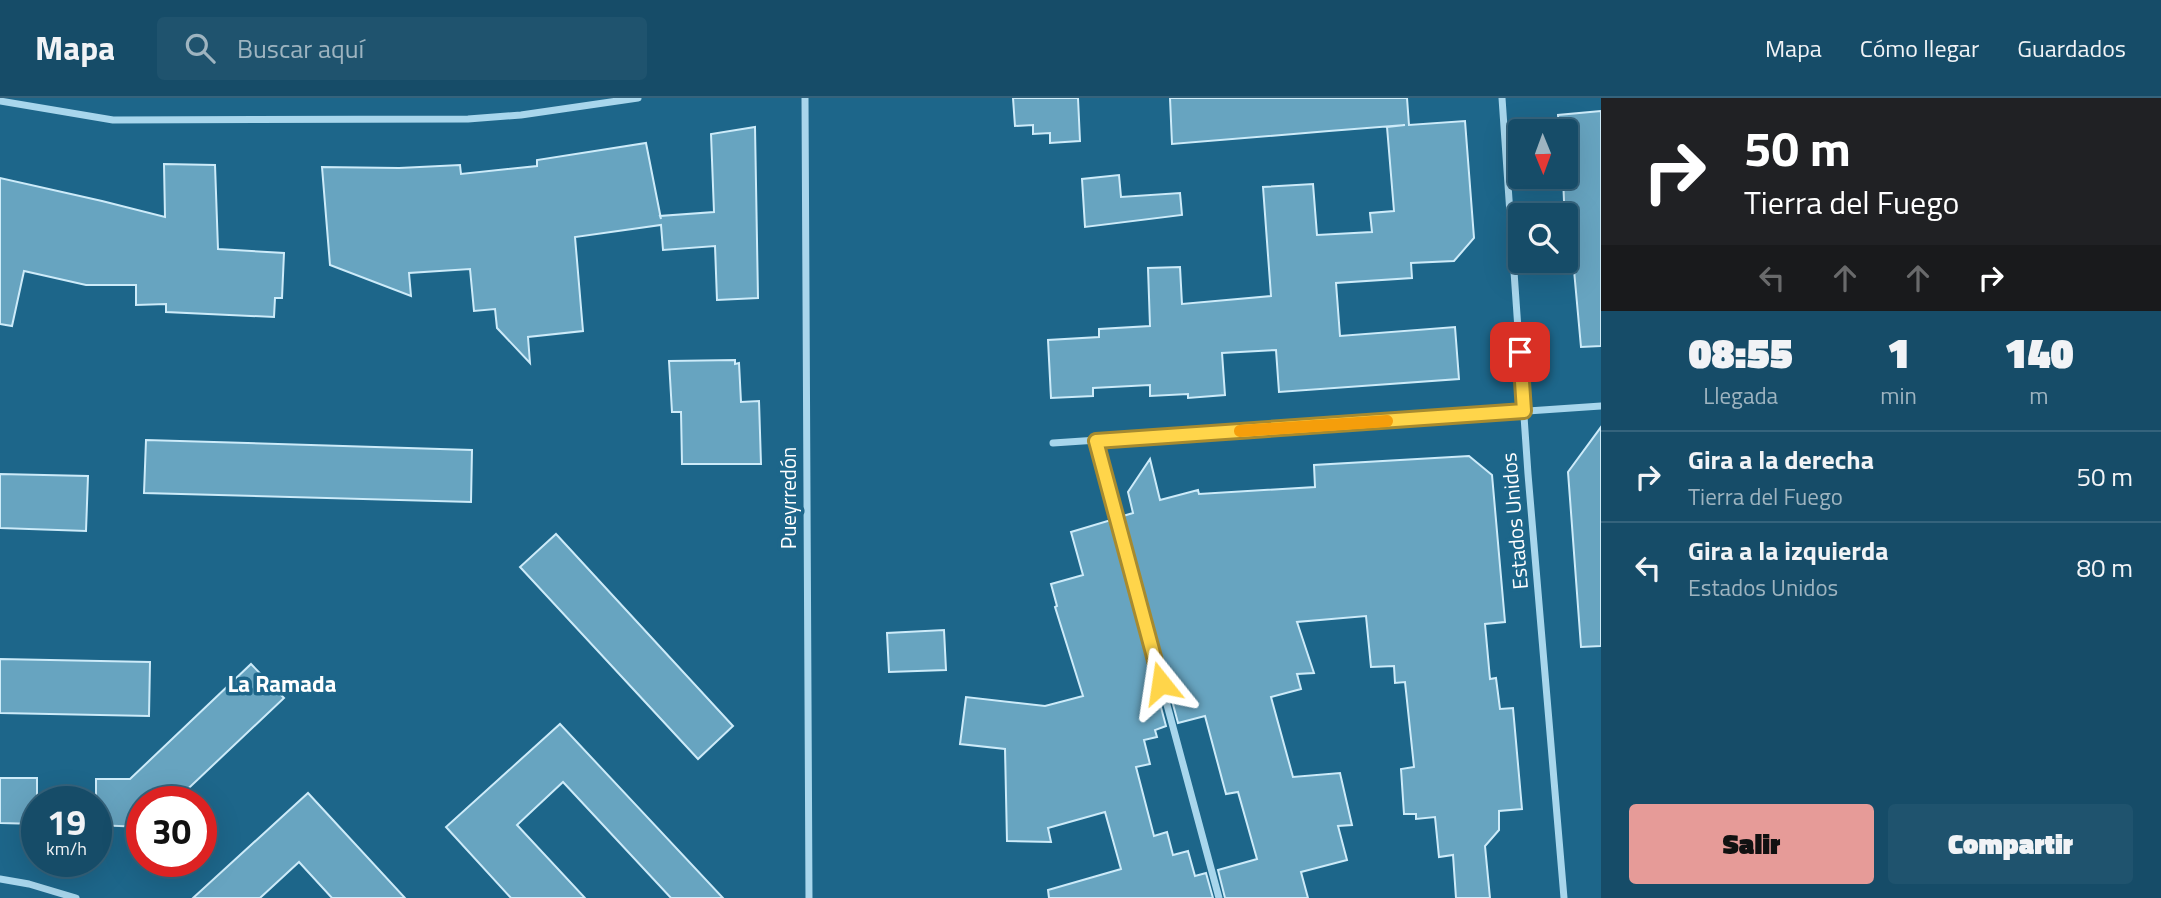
<!DOCTYPE html>
<html lang="es">
<head>
<meta charset="utf-8">
<style>
	:root { --surface:#164c68; --page:#1f536e; --text:#f1f3f6; --muted:#9eb4c0; --line:#35637c; --accent:#e69b98 }
	body { margin:0; font-family:"Titillium Web",sans-serif; background:var(--page); color:var(--text); height:100vh; display:flex; flex-direction:column; font-size:26px; white-space:nowrap }
	* { box-sizing:border-box; margin:0 }
	p { font-size:23px; color:var(--muted) }
	.icon { flex:none; width:38px; height:38px; fill:none; stroke:currentColor; stroke-width:2; stroke-linecap:round; stroke-linejoin:round }
	.map { position:relative; flex:1; overflow:hidden }
	.sheet { display:flex; flex-direction:column; background:var(--surface); width:560px }
	.sheet>* { flex:none }
	.banner { background:#202124; color:#fff; overflow:hidden }
	.needle { width:46px; rotate:179deg }
	.tools { position:absolute; left:1508px; top:21px; display:grid; gap:14px }
	.tools a { display:grid; place-items:center; width:70px; height:70px; border-radius:7px; background:var(--surface); box-shadow:0 7px 28px #0002,0 0 0 2px var(--line); font-size:35px }
	.speed { position:absolute; left:21px; top:688px; display:flex; gap:14px; font-size:35px; font-weight:700; text-align:center }
	.speed>* { display:grid; place-content:center; width:91px; height:91px; border-radius:50%; background:var(--surface); box-shadow:0 7px 28px #0002,0 0 0 2px var(--line); line-height:1 }
	.speed small { font-size:18px; font-weight:400 }
	.speed .limit { border:10px solid #d22; background:#fff; color:#111 }
	.pin { position:absolute; display:grid; place-items:center; width:60px; height:60px; color:#fff; margin:-30px; border-radius:14px; box-shadow:0 4px 10px #0006 }
	.me { position:absolute; width:77px; margin:-38px; rotate:345deg; stroke-linejoin:round; filter:drop-shadow(0 0 5px #0008) }
	.turn { display:flex; align-items:center; gap:24px; height:147px; padding:0 28px; font-size:32px }
	.turn .icon { width:91px; height:91px; stroke-width:2.5 }
	.turn b { display:block; font-size:49px; line-height:60px }
	.lanes { display:flex; align-items:center; height:66px; padding:0 28px; background:#0003; justify-content:center; gap:35px; direction:ltr }
	.lanes .off { opacity:.35 }
	.eta { display:flex; justify-content:space-evenly; align-items:center; height:119px; text-align:center }
	.eta b { font-size:42px; font-weight:800; line-height:49px }
	.cta { display:flex; gap:14px; margin-top:auto; padding:14px 28px }
	.cta a { flex:1; height:80px; border-radius:7px; background:var(--accent); color:#111; font-size:28px; font-weight:800; line-height:80px; text-align:center }
	.cta a+a { background:var(--page); color:var(--text) }
	ul { padding:0; list-style:none }
	li { display:flex; align-items:center; gap:21px; height:91px; padding:0 28px; border-top:2px solid var(--line) }
	li div { flex:1 }
	li b { display:block; font-size:26px }
	li em { font-style:normal }
	header { display:flex; align-items:center; gap:42px; box-sizing:border-box; height:98px; padding:0 35px; background:var(--surface); border-bottom:2px solid var(--line) }
	header strong { font-size:33px }
	nav { display:flex; gap:38px; margin-inline-start:auto; font-size:24px }
	.search { width:490px; height:63px; background:var(--page); display:flex; align-items:center; gap:18px; box-sizing:border-box; padding:0 24px; border-radius:7px; color:var(--muted); font-size:26px }
	main { display:flex; flex:1; min-height:0 }
	.map>svg:first-child { display:block }
	.building { fill:#67a4c0; stroke:#cdebf9; stroke-width:2 }
	.lines { fill:none; stroke-linecap:round; stroke-linejoin:round }
	.minor { stroke:#a8d6ec; stroke-width:7 }
	.route-casing { stroke:#a68a30; stroke-width:18 }
	.route { stroke:#ffd54a; stroke-width:12 }
	.slow { stroke:#f59e0b; stroke-width:12 }
	.labels { text-anchor:middle; stroke-width:7; stroke-linejoin:round; paint-order:stroke }
	.street-label { font-size:21px; fill:#fff; stroke:#1d668a }
	.neighbourhood-label { font-size:23px; font-weight:bold; fill:#fff; stroke:#1d668a }
</style>
</head>
<body>
<header>
<strong>Mapa</strong>
<div class="search"><svg class="icon" aria-label="search" viewBox="0 0 24 24"><circle cx="10" cy="10" r="6"/><path d="M15 15l6 6"/></svg>Buscar aquí</div>
<nav><a>Mapa</a><a>Cómo llegar</a><a>Guardados</a></nav>
</header>
<main>
<div class="map">
<svg width="1601" height="800" viewBox="0 0 1601 800">
	<rect width="100%" height="100%" fill="#1d668a"/>
	<g class="building">
		<polygon points="1013,0 1078,0 1080,43 1050,45 1050,35 1033,36 1033,27 1015,28"/>
		<polygon points="1170,0 1407,0 1409,27 1465,23 1474,140 1454,163 1411,165 1412,180 1336,185 1340,238 1455,229 1459,281 1279,294 1276,252 1222,255 1225,297 1188,300 1188,296 1150,298 1150,287 1093,290 1093,298 1051,300 1048,242 1099,239 1099,231 1150,228 1148,170 1180,169 1182,206 1271,198 1263,89 1313,86 1317,137 1372,134 1370,115 1394,113 1387,29 1405,27 1329,33 1172,46"/>
		<polygon points="1601,13 1601,248 1581,249 1572,150 1566,150 1563,79 1566,79 1566,33 1559,33 1558,17"/>
		<polygon points="755,29 758,200 717,202 715,148 663,152 661,127 575,139 583,233 528,239 530,265 497,230 495,211 474,213 470,171 409,175 411,198 330,167 322,69 399,70 460,67 461,76 537,68 537,62 646,45 661,121 660,118 714,114 711,36"/>
		<polygon points="164,66 215,67 218,151 284,155 282,200 275,200 274,219 166,214 166,206 136,207 136,187 86,187 24,173 12,228 0,226 0,80 102,103 165,119"/>
		<polygon points="1119,77 1121,99 1180,95 1182,117 1085,129 1082,81"/>
		<polygon points="735,262 735,266 739,265 741,304 759,303 761,366 682,366 681,314 672,314 669,263"/>
		<polygon points="1601,329 1601,548 1581,549 1568,374"/>
		<polygon points="146,342 472,352 471,404 144,395"/>
		<polygon points="1469,358 1492,377 1505,524 1485,526 1490,581 1496,580 1500,611 1513,610 1522,711 1499,713 1499,732 1485,748 1490,800 1456,800 1453,757 1439,759 1435,719 1416,721 1416,716 1404,716 1401,671 1414,669 1405,584 1395,585 1394,568 1371,569 1366,518 1297,524 1314,575 1297,576 1301,591 1271,599 1293,679 1340,675 1352,727 1338,728 1347,762 1301,774 1308,800 1225,800 1218,772 1257,761 1238,694 1226,696 1205,618 1178,625 1123,418 1133,415 1128,394 1150,361 1160,402 1198,392 1199,396 1315,389 1314,367"/>
		<polygon points="0,376 88,378 86,433 0,430"/>
		<polygon points="1111,422 1166,628 1155,632 1157,639 1144,642 1150,666 1136,669 1154,738 1167,734 1173,757 1188,753 1195,778 1206,775 1213,800 1049,800 1048,792 1121,771 1105,714 1048,730 1051,744 1007,743 1005,651 960,646 966,599 1045,608 1083,598 1055,509 1057,508 1051,486 1083,477 1071,434"/>
		<polygon points="556,436 733,628 698,661 520,469"/>
		<polygon points="944,532 946,572 889,574 887,535"/>
		<polygon points="0,561 150,564 149,618 0,615"/>
		<polygon points="251,566 284,600 174,704 142,704 142,729 96,727 96,681 130,681"/>
		<polygon points="560,626 723,800 671,800 563,684 517,727 585,800 511,800 446,729"/>
		<polygon points="0,680 37,680 37,726 0,725"/>
		<polygon points="308,695 405,800 332,800 299,764 260,800 193,800"/>
	</g>
	<g class="lines">
		<g class="minor">
			<polyline points="805,0 809,800"/>
			<polyline points="1502,0 1528,376 1564,800"/>
			<polyline points="0,3 113,22 468,21 521,17 638,0"/>
			<polyline points="1096,343 1219,800"/>
			<polyline points="1053,345 1601,308"/>
			<polyline points="0,781 29,786 76,800"/>
		</g>
	</g>
	<g class="lines">
		<defs>
			<polyline id="route" points="1161,585 1096,343 1524,313 1520,254"/>
		</defs>
		<use href="#route" class="route-casing"/>
		<use href="#route" class="route"/>
		<polyline class="slow" points="1240,333 1387,323"/>
	</g>
	<g class="labels">
		<g class="street-label">
			<text transform="translate(789 400) rotate(-90)" y="7">Pueyrredón</text>
			<text transform="translate(1515 423) rotate(-95)" y="7">Estados Unidos</text>
		</g>
		<g class="neighbourhood-label">
			<text x="282" y="594">La Ramada</text>
		</g>
	</g>
</svg>
<div class="tools">
<a><svg class="needle" viewBox="-14 -14 28 28"><path d="M0-13l5 13h-10z" fill="#e53935"/><path d="M0 13l5-13h-10z" fill="#9eb4c0"/></svg></a>
<a><svg class="icon" aria-label="search" viewBox="0 0 24 24"><circle cx="10" cy="10" r="6"/><path d="M15 15l6 6"/></svg></a>
</div>
<div class="speed"><div>19<small>km/h</small></div><div class="limit">30</div></div>
<div class="pin" style="left:1520px;top:254px;background:#d93025"><svg class="icon" aria-label="arrive" viewBox="0 0 24 24"><path d="M6 21V4h12l-3 4 3 4H6"/></svg></div>
<svg class="me" style="left:1161px;top:585px" viewBox="-20 -20 40 40"><path d="M0-17L14 15 0 8-14 15z" fill="#ffd54a" stroke="#fff" stroke-width="4"/></svg>
</div>
<section class="sheet">
<div class="banner">
<div class="turn"><svg class="icon" aria-label="right" viewBox="0 0 24 24"><path d="M7 20v-9h11M14 6l5 5-5 5"/></svg><div><b>50 m</b>Tierra del Fuego</div></div>
<div class="lanes"><svg class="icon off" aria-label="left" viewBox="0 0 24 24"><path d="M17 20v-9H6M10 6l-5 5 5 5"/></svg><svg class="icon off" aria-label="ahead" viewBox="0 0 24 24"><path d="M12 20V5M6 11l6-6 6 6"/></svg><svg class="icon off" aria-label="ahead" viewBox="0 0 24 24"><path d="M12 20V5M6 11l6-6 6 6"/></svg><svg class="icon" aria-label="right" viewBox="0 0 24 24"><path d="M7 20v-9h11M14 6l5 5-5 5"/></svg></div>
</div>
<div class="eta">
<div><b>08:55</b><p>Llegada</p></div>
<div><b>1</b><p>min</p></div>
<div><b>140</b><p>m</p></div>
</div>
<ul>
<li><svg class="icon" aria-label="right" viewBox="0 0 24 24"><path d="M7 20v-9h11M14 6l5 5-5 5"/></svg><div><b>Gira a la derecha</b><p>Tierra del Fuego</p></div><em>50 m</em></li>
<li><svg class="icon" aria-label="left" viewBox="0 0 24 24"><path d="M17 20v-9H6M10 6l-5 5 5 5"/></svg><div><b>Gira a la izquierda</b><p>Estados Unidos</p></div><em>80 m</em></li>
</ul>
<div class="cta"><a>Salir</a><a>Compartir</a></div>
</section>
</main>
</body>
</html>
